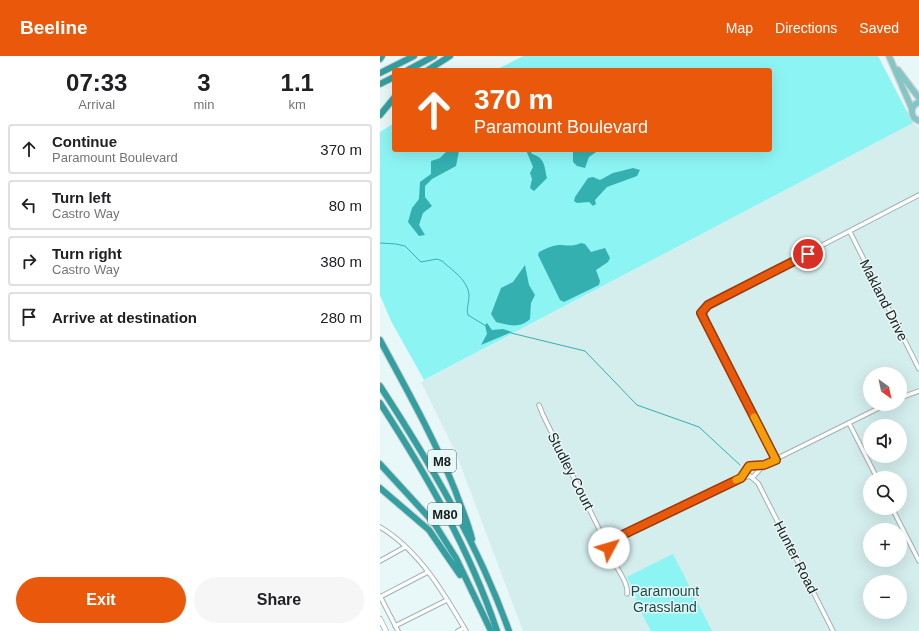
<!DOCTYPE html>
<html lang="en">
<head>
<meta charset="utf-8">
<style>
	:root { --surface:#fff; --page:#f6f6f6; --text:#202124; --muted:#757577; --line:#e0e0e0; --accent:#ea580c }
	body { margin:0; font-family:Arial,sans-serif; background:var(--page); color:var(--text); height:100vh; display:flex; flex-direction:column; font-size:15px; white-space:nowrap }
	* { box-sizing:border-box; margin:0 }
	p { font-size:13px; color:var(--muted) }
	.icon { flex:none; width:22px; height:22px; fill:none; stroke:currentColor; stroke-width:2; stroke-linecap:round; stroke-linejoin:round }
	.map { position:relative; flex:1; overflow:hidden }
	.sheet { display:flex; flex-direction:column; background:var(--surface); width:380px }
	.sheet>* { flex:none }
	.hud { position:absolute; left:12px; top:12px; width:380px; height:84px; border-radius:4px; box-shadow:0 4px 16px #0002; background:#ea580c; color:#fff; overflow:hidden }
	.needle { width:26px; rotate:147deg }
	.buttons { position:absolute; left:483px; top:311px; display:grid; gap:8px }
	.buttons a { display:grid; place-items:center; width:44px; height:44px; border-radius:50%; background:var(--surface); box-shadow:0 4px 16px #0002; font-size:20px }
	.pin { position:absolute; display:grid; place-items:center; width:34px; height:34px; color:#fff; margin:-17px; border:2px solid #fff; border-radius:50%; box-shadow:0 1px 4px #0007 }
	.me { position:absolute; width:44px; margin:-22px; rotate:51deg; stroke-linejoin:round; filter:drop-shadow(0 0 3px #0008) }
	.turn { display:flex; align-items:center; gap:14px; height:84px; padding:0 16px; font-size:18px }
	.turn .icon { width:52px; height:52px; stroke-width:2.5 }
	.turn b { display:block; font-size:28px; line-height:34px }
	.eta { display:flex; justify-content:space-evenly; align-items:center; height:68px; text-align:center }
	.eta b { font-size:24px; font-weight:600; line-height:28px }
	.action { display:flex; gap:8px; margin-top:auto; padding:8px 16px }
	.action a { flex:1; height:46px; border-radius:24px; background:var(--accent); color:#fff; font-size:16px; font-weight:600; line-height:46px; text-align:center }
	.action a+a { background:var(--page); color:var(--text) }
	ul { padding:0; list-style:none }
	li { display:flex; align-items:center; gap:12px; height:50px; margin:0 8px 6px; padding:0 8px; border:2px solid var(--line); border-radius:4px }
	li div { flex:1 }
	li b { display:block; font-size:15px }
	li em { font-style:normal }
	header { display:flex; align-items:center; gap:24px; box-sizing:border-box; height:56px; padding:0 20px; background:var(--accent); color:#fff }
	header strong { font-size:19px }
	nav { display:flex; gap:22px; margin-inline-start:auto; font-size:14px }
	main { display:flex; flex:1; min-height:0 }
	.map>svg:first-child { display:block }
	.built { fill:#d4eded; fill-rule:evenodd }
	.green { fill:#8df4f4 }
	.water { fill:#34b0b1 }
	.lines { fill:none; stroke-linecap:round; stroke-linejoin:round }
	.stream { stroke:#34b0b1; stroke-width:1 }
	.minor-casing { stroke:#a3b1b1; stroke-width:5.5 }
	.tertiary-casing { stroke:#a3b1b1; stroke-width:6 }
	.primary-casing { stroke:#d1d2d2; stroke-width:8 }
	.motorway-casing { stroke:#d1d2d2; stroke-width:8 }
	.minor { stroke:#fff; stroke-width:3.5 }
	.tertiary { stroke:#fff; stroke-width:4.5 }
	.primary { stroke:#85c5c6; stroke-width:5.5 }
	.motorway { stroke:#339fa0; stroke-width:6 }
	.route-casing { stroke:#983908; stroke-width:10 }
	.route { stroke:#ea580c; stroke-width:7 }
	.slow { stroke:#f59e0b; stroke-width:7 }
	.labels { text-anchor:middle; stroke-width:3; stroke-linejoin:round; paint-order:stroke }
	.shield { fill:#e8f7f7; stroke:#565e5e; stroke-width:1 }
	.shield-label { font-size:13px; font-weight:bold; fill:#171c1c }
	.street-label { font-size:14px; fill:#171c1c; stroke:#e8f7f7 }
	.park-label { font-size:14px; fill:#174b4b; stroke:#e8f7f7 }
</style>
</head>
<body>
<header>
<strong>Beeline</strong>
<nav><a>Map</a><a>Directions</a><a>Saved</a></nav>
</header>
<main>
<section class="sheet">
<div class="eta">
<div><b>07:33</b><p>Arrival</p></div>
<div><b>3</b><p>min</p></div>
<div><b>1.1</b><p>km</p></div>
</div>
<ul>
<li><svg class="icon" aria-label="ahead" viewBox="0 0 24 24"><path d="M12 20V5M6 11l6-6 6 6"/></svg><div><b>Continue</b><p>Paramount Boulevard</p></div><em>370 m</em></li>
<li><svg class="icon" aria-label="left" viewBox="0 0 24 24"><path d="M17 20v-9H6M10 6l-5 5 5 5"/></svg><div><b>Turn left</b><p>Castro Way</p></div><em>80 m</em></li>
<li><svg class="icon" aria-label="right" viewBox="0 0 24 24"><path d="M7 20v-9h11M14 6l5 5-5 5"/></svg><div><b>Turn right</b><p>Castro Way</p></div><em>380 m</em></li>
<li><svg class="icon" aria-label="arrive" viewBox="0 0 24 24"><path d="M6 21V4h12l-3 4 3 4H6"/></svg><div><b>Arrive at destination</b></div><em>280 m</em></li>
</ul>
<div class="action"><a>Exit</a><a>Share</a></div>
</section>
<div class="map">
<svg width="539" height="575" viewBox="0 0 539 575">
	<rect width="100%" height="100%" fill="#e8f7f7"/>
	<path class="built" d="M533 67 539 72V575H143L76 397 41 326ZM490 318H520V348H490ZM490 370H520V400H490ZM490 422H520V452H490ZM490 474H520V504H490ZM490 526H520V556H490Z"/>
	<g class="green">
		<polygon points="143,0 498,0 533,67 44,324 11,265 0,239 0,76 14,67 14,94 390,94 390,14 116,14"/>
		<polygon points="293,498 332,575 271,575 255,544 257,542 247,521"/>
	</g>
	<g class="water">
		<polygon points="68,94 79,95 76,110 52,123 45,130 45,141 52,150 43,157 39,169 45,179 39,180 28,166 32,152 39,143 40,126 51,118 51,105 60,102"/>
		<path d="M146 94H150L152 98C165 102 164 109 167 122L154 135 150 132 152 123 150 117 153 111Z"/>
		<polygon points="193,94 219,94 209,101 205,112 197,110 193,106"/>
		<polygon points="253,112 260,114 257,120 227,131 215,144 216,148 213,150 209,146 197,147 194,145 195,141 208,122 213,121 220,124 233,117"/>
		<path d="M201 187 205 188 211 196 225 192 230 202 228 206 216 214 220 225 219 229 184 246 180 244 158 199 159 196C165 193 171 190 178 189 187 189 192 191 201 187Z"/>
		<path d="M145 209 149 229 155 239 151 247 150 263C139 273 129 269 116 266L111 258 121 232 133 226Z"/>
		<polygon points="107,267 112,274 123,273 132,276 101,289 107,278 105,269"/>
	</g>
	<g class="lines">
		<g class="stream">
			<path d="M0 187 16 188 25 190 41 206 57 203 62 205C72 214 89 225 89 240 89 247 86 253 88 259L106 270"/>
			<polyline points="131,277 205,295 257,349 319,371 360,409"/>
		</g>
		<defs>
			<g id="minor">
				<polyline points="470,176 539,313"/>
				<polyline points="329,250 325,256 327,266 396,404"/>
				<polyline points="328,268 321,257 327,249 539,139"/>
				<polyline points="520,342 539,335"/>
				<polyline points="159,349 163,359 225,485 233,490"/>
				<polyline points="469,367 497,422"/>
				<polyline points="375,410 392,405 507,348"/>
				<polyline points="378,415 377,411 373,409 368,411 366,415 368,420 373,421 384,409"/>
				<polyline points="371,421 378,427 453,575"/>
				<polyline points="512,452 539,505"/>
				<path d="M0 471C39 494 64 537 86 575"/>
				<polyline points="224,481 233,490 233,501"/>
				<polyline points="0,505 25,491"/>
				<path d="M247 538C250 521 220 499 233 484L356 424 370 420"/>
				<polyline points="0,540 18,575"/>
				<polyline points="0,541 48,516"/>
				<polyline points="15,570 67,544"/>
				<polyline points="78,575 84,572"/>
			</g>
			<polyline id="tertiary" points="0,563 6,575"/>
			<g id="primary">
				<polyline points="509,0 532,53"/>
				<polyline points="518,14 539,42"/>
				<path d="M539 46C532 49 530 55 534 62L539 65"/>
			</g>
			<g id="motorway">
				<polyline points="0,3 2,0"/>
				<polyline points="28,14 54,0"/>
				<polyline points="48,14 70,0"/>
				<polyline points="0,17 34,0"/>
				<polyline points="0,28 14,21"/>
				<polyline points="0,59 14,42"/>
				<path d="M0 284C27 334 54 382 75 434 81 451 88 466 92 483"/>
				<path d="M0 330C50 407 98 488 129 575"/>
				<path d="M0 347C46 418 90 494 117 575"/>
				<polyline points="0,408 54,467 76,502 111,575"/>
				<polyline points="0,432 49,474 80,519"/>
			</g>
		</defs>
		<use href="#minor" class="minor-casing"/>
		<use href="#tertiary" class="tertiary-casing"/>
		<use href="#primary" class="primary-casing"/>
		<use href="#motorway" class="motorway-casing"/>
		<use href="#minor" class="minor"/>
		<use href="#tertiary" class="tertiary"/>
		<use href="#primary" class="primary"/>
		<use href="#motorway" class="motorway"/>
	</g>
	<g class="lines">
		<defs>
			<polyline id="route" points="229,492 234,483 361,422 369,410 384,409 396,404 321,257 328,249 428,198"/>
		</defs>
		<use href="#route" class="route-casing"/>
		<use href="#route" class="route"/>
		<polyline class="slow" points="356,424 361,422 369,410 384,409 396,404 374,361"/>
	</g>
	<g class="labels">
		<g class="shield">
			<rect x="48" y="394" width="28" height="22" rx="3"/>
			<rect x="48" y="447" width="34" height="22" rx="3"/>
		</g>
		<g class="shield-label">
			<text x="62" y="410">M8</text>
			<text x="65" y="463">M80</text>
		</g>
		<g class="street-label">
			<text transform="translate(504 244) rotate(63)" y="5">Makland Drive</text>
			<text transform="translate(191 415) rotate(63)" y="5">Studley Court</text>
			<text transform="translate(416 501) rotate(63)" y="5">Hunter Road</text>
		</g>
		<g class="park-label">
			<text x="285" y="540">Paramount<tspan x="285" dy="16">Grassland</tspan></text>
		</g>
	</g>
</svg>
<div class="buttons">
<a><svg class="needle" viewBox="-14 -14 28 28"><path d="M0-13l5 13h-10z" fill="#e53935"/><path d="M0 13l5-13h-10z" fill="#757577"/></svg></a>
<a><svg class="icon" aria-label="sound" viewBox="0 0 24 24"><path d="M4 9h4l5-4v14l-5-4H4zM17 9q2 3 0 6"/></svg></a>
<a><svg class="icon" aria-label="search" viewBox="0 0 24 24"><circle cx="10" cy="10" r="6"/><path d="M15 15l6 6"/></svg></a>
<a>+</a>
<a>−</a>
</div>
<div class="pin" style="left:428px;top:198px;background:#d93025"><svg class="icon" aria-label="arrive" viewBox="0 0 24 24"><path d="M6 21V4h12l-3 4 3 4H6"/></svg></div>
<svg class="me" style="left:229px;top:492px" viewBox="-20 -20 40 40"><circle r="19" fill="#fff"/><path d="M0-13L10 11 0 6-10 11z" fill="#ea580c"/></svg>
<div class="hud">
<div class="turn"><svg class="icon" aria-label="ahead" viewBox="0 0 24 24"><path d="M12 20V5M6 11l6-6 6 6"/></svg><div><b>370 m</b>Paramount Boulevard</div></div>
</div>
</div>
</main>
</body>
</html>
